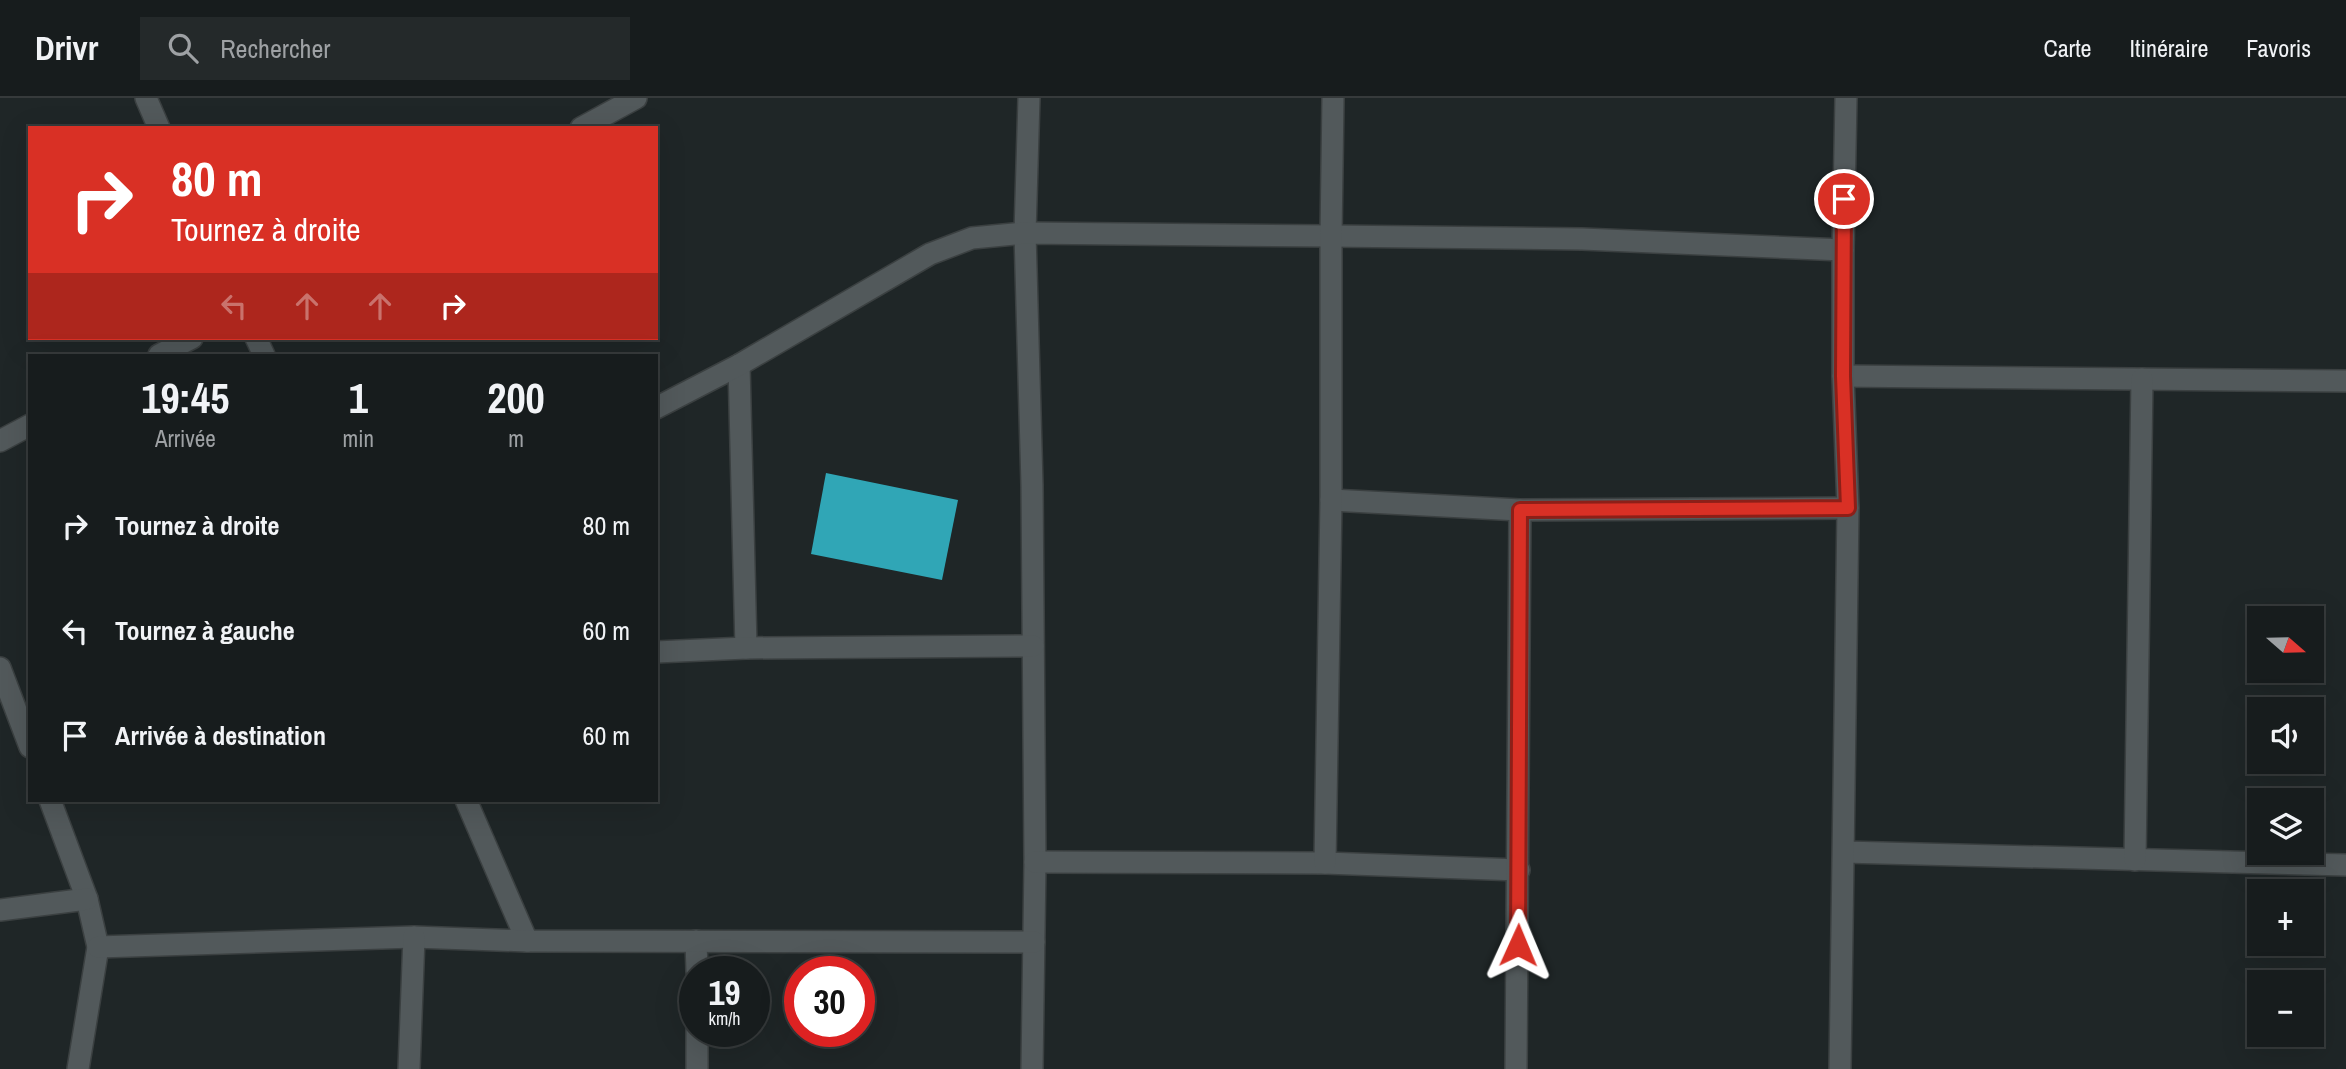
<!DOCTYPE html>
<html lang="fr">
<head>
<meta charset="utf-8">
<style>
	:root { --surface:#171c1d; --page:#24292a; --text:#f1f3f6; --muted:#9ea1a4; --line:#363a3b }
	body { margin:0; font-family:"Archivo Narrow",sans-serif; background:var(--page); color:var(--text); height:100vh; display:flex; flex-direction:column; font-size:26px; white-space:nowrap }
	* { box-sizing:border-box; margin:0 }
	p { font-size:23px; color:var(--muted) }
	.icon { flex:none; width:38px; height:38px; fill:none; stroke:currentColor; stroke-width:2; stroke-linecap:round; stroke-linejoin:round }
	.map { position:relative; flex:1; overflow:hidden }
	.sheet { position:absolute; left:28px; top:256px; width:630px; height:448px; display:flex; flex-direction:column; background:var(--surface); border-radius:0px; box-shadow:0 7px 28px #0002,0 0 0 2px var(--line) }
	.sheet>* { flex:none }
	.hud { position:absolute; left:28px; top:28px; width:630px; height:214px; border-radius:0px; box-shadow:0 7px 28px #0002,0 0 0 2px var(--line); background:#d93025; color:#fff; overflow:hidden }
	.needle { width:46px; rotate:110deg }
	.controls { position:absolute; left:2247px; top:508px; display:grid; gap:14px }
	.controls a { display:grid; place-items:center; width:77px; height:77px; border-radius:0px; background:var(--surface); box-shadow:0 7px 28px #0002,0 0 0 2px var(--line); font-size:35px }
	.speed { position:absolute; left:679px; top:858px; display:flex; gap:14px; font-size:35px; font-weight:700; text-align:center }
	.speed>* { display:grid; place-content:center; width:91px; height:91px; border-radius:50%; background:var(--surface); box-shadow:0 7px 28px #0002,0 0 0 2px var(--line); line-height:1 }
	.speed small { font-size:18px; font-weight:400 }
	.speed .limit { border:10px solid #d22; background:#fff; color:#111 }
	.pin { position:absolute; display:grid; place-items:center; width:60px; height:60px; color:#fff; margin:-30px; border:4px solid #fff; border-radius:50%; box-shadow:0 2px 7px #0007 }
	.me { position:absolute; width:77px; margin:-38px; rotate:1deg; stroke-linejoin:round; filter:drop-shadow(0 0 5px #0008) }
	.turn { display:flex; align-items:center; gap:24px; height:147px; padding:0 28px; font-size:32px }
	.turn .icon { width:91px; height:91px; stroke-width:2.5 }
	.turn b { display:block; font-size:49px; line-height:60px }
	.lanes { display:flex; align-items:center; height:66px; padding:0 28px; background:#0003; justify-content:center; gap:35px; direction:ltr }
	.lanes .off { opacity:.35 }
	.eta { display:flex; justify-content:space-evenly; align-items:center; height:119px; text-align:center }
	.eta b { font-size:42px; font-weight:700; line-height:49px }
	ul { padding:0; list-style:none }
	li { display:flex; align-items:center; gap:21px; height:105px; padding:0 28px }
	li div { flex:1 }
	li b { display:block; font-size:26px }
	li em { font-style:normal }
	header { display:flex; align-items:center; gap:42px; box-sizing:border-box; height:98px; padding:0 35px; background:var(--surface); border-bottom:2px solid var(--line) }
	header strong { font-size:33px }
	nav { display:flex; gap:38px; margin-inline-start:auto; font-size:24px }
	.search { width:490px; height:63px; background:var(--page); display:flex; align-items:center; gap:18px; box-sizing:border-box; padding:0 24px; border-radius:0px; color:var(--muted); font-size:26px }
	.map>svg:first-child { display:block }
	.building { fill:#30a6b6 }
	.lines { fill:none; stroke-linecap:round; stroke-linejoin:round }
	.minor-casing { stroke:#3b4041; stroke-width:24 }
	.minor { stroke:#52595b; stroke-width:21 }
	.route-casing { stroke:#8d1f18; stroke-width:18 }
	.route { stroke:#d93025; stroke-width:12 }
</style>
</head>
<body>
<header>
<strong>Drivr</strong>
<div class="search"><svg class="icon" aria-label="search" viewBox="0 0 24 24"><circle cx="10" cy="10" r="6"/><path d="M15 15l6 6"/></svg>Rechercher</div>
<nav><a>Carte</a><a>Itinéraire</a><a>Favoris</a></nav>
</header>
<div class="map">
<svg width="2346" height="971" viewBox="0 0 2346 971">
	<rect width="100%" height="100%" fill="#1f2627"/>
	<polygon class="building" points="826,375 958,402 942,482 811,456"/>
	<g class="lines">
		<defs>
			<g id="minor">
				<polyline points="146,0 159,30"/>
				<polyline points="1029,0 1025,135 1032,387 1035,764 1032,971"/>
				<polyline points="581,30 636,0"/>
				<polyline points="256,240 264,257"/>
				<polyline points="159,257 192,240"/>
				<polyline points="739,267 746,550"/>
				<polyline points="1843,278 2346,283"/>
				<polyline points="656,310 739,267 930,156 972,140 1025,135 1331,138 1582,141 1843,152"/>
				<polyline points="0,343 30,327"/>
				<polyline points="1331,402 1520,412 1848,410"/>
				<polyline points="656,554 746,550 1033,548"/>
				<polyline points="0,570 30,649"/>
				<polyline points="50,702 87,801 98,849 78,971"/>
				<polyline points="466,702 527,843"/>
				<polyline points="1844,754 2346,767"/>
				<polyline points="2135,762 2142,281"/>
				<polyline points="1035,764 1325,765 1519,772"/>
				<polyline points="1325,765 1331,402 1331,138 1333,0"/>
				<polyline points="0,812 87,801"/>
				<polyline points="696,843 697,873"/>
				<polyline points="98,849 414,839 527,843 1034,844"/>
				<polyline points="697,933 697,971"/>
				<polyline points="409,971 414,839"/>
				<polyline points="1516,971 1520,412"/>
				<polyline points="1840,971 1848,410 1843,278 1843,152 1846,0"/>
			</g>
		</defs>
		<use href="#minor" class="minor-casing"/>
		<use href="#minor" class="minor"/>
	</g>
	<g class="lines">
		<defs>
			<polyline id="route" points="1518,847 1520,412 1848,410 1843,278 1844,101"/>
		</defs>
		<use href="#route" class="route-casing"/>
		<use href="#route" class="route"/>
	</g>
</svg>
<div class="controls">
<a><svg class="needle" viewBox="-14 -14 28 28"><path d="M0-13l5 13h-10z" fill="#e53935"/><path d="M0 13l5-13h-10z" fill="#9ea1a4"/></svg></a>
<a><svg class="icon" aria-label="sound" viewBox="0 0 24 24"><path d="M4 9h4l5-4v14l-5-4H4zM17 9q2 3 0 6"/></svg></a>
<a><svg class="icon" aria-label="layers" viewBox="0 0 24 24"><path d="M12 4l9 5-9 5-9-5zM3 14l9 5 9-5"/></svg></a>
<a>+</a>
<a>−</a>
</div>
<div class="speed"><div>19<small>km/h</small></div><div class="limit">30</div></div>
<div class="pin" style="left:1844px;top:101px;background:#d93025"><svg class="icon" aria-label="arrive" viewBox="0 0 24 24"><path d="M6 21V4h12l-3 4 3 4H6"/></svg></div>
<svg class="me" style="left:1518px;top:847px" viewBox="-20 -20 40 40"><path d="M0-17L14 15 0 8-14 15z" fill="#d93025" stroke="#fff" stroke-width="4"/></svg>
<div class="hud">
<div class="turn"><svg class="icon" aria-label="right" viewBox="0 0 24 24"><path d="M7 20v-9h11M14 6l5 5-5 5"/></svg><div><b>80 m</b>Tournez à droite</div></div>
<div class="lanes"><svg class="icon off" aria-label="left" viewBox="0 0 24 24"><path d="M17 20v-9H6M10 6l-5 5 5 5"/></svg><svg class="icon off" aria-label="ahead" viewBox="0 0 24 24"><path d="M12 20V5M6 11l6-6 6 6"/></svg><svg class="icon off" aria-label="ahead" viewBox="0 0 24 24"><path d="M12 20V5M6 11l6-6 6 6"/></svg><svg class="icon" aria-label="right" viewBox="0 0 24 24"><path d="M7 20v-9h11M14 6l5 5-5 5"/></svg></div>
</div>
<section class="sheet">
<div class="eta">
<div><b>19:45</b><p>Arrivée</p></div>
<div><b>1</b><p>min</p></div>
<div><b>200</b><p>m</p></div>
</div>
<ul>
<li><svg class="icon" aria-label="right" viewBox="0 0 24 24"><path d="M7 20v-9h11M14 6l5 5-5 5"/></svg><div><b>Tournez à droite</b></div><em>80 m</em></li>
<li><svg class="icon" aria-label="left" viewBox="0 0 24 24"><path d="M17 20v-9H6M10 6l-5 5 5 5"/></svg><div><b>Tournez à gauche</b></div><em>60 m</em></li>
<li><svg class="icon" aria-label="arrive" viewBox="0 0 24 24"><path d="M6 21V4h12l-3 4 3 4H6"/></svg><div><b>Arrivée à destination</b></div><em>60 m</em></li>
</ul>
</section>
</div>
</body>
</html>
